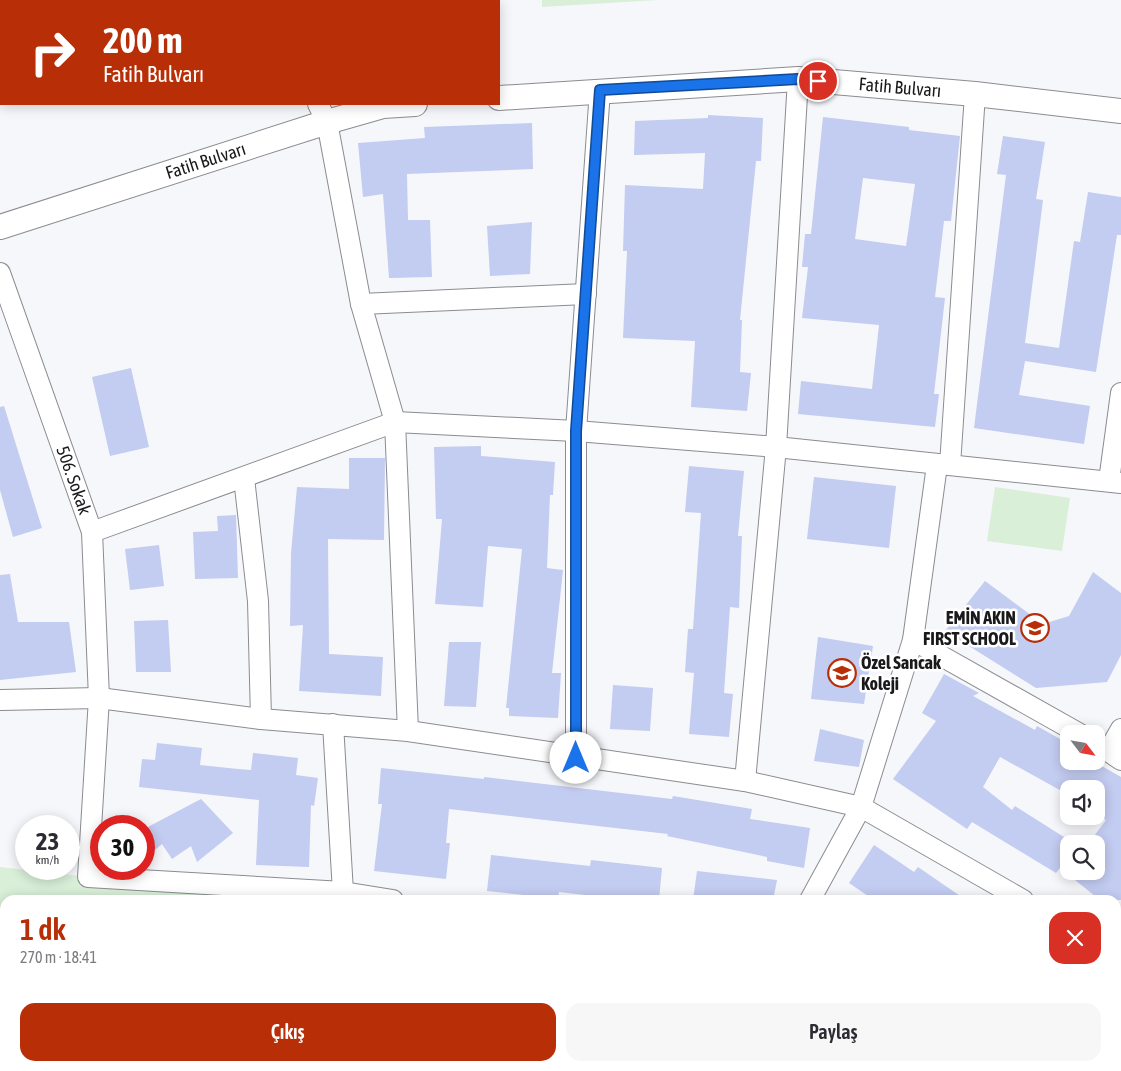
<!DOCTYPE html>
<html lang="tr">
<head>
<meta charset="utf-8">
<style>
	:root { --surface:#fff; --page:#f7f7f7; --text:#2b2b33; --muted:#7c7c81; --accent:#b82e07 }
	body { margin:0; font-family:"Asap Condensed",sans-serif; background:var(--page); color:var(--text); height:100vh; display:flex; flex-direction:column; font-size:19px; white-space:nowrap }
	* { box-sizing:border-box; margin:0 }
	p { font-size:16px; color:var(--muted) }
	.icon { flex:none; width:28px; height:28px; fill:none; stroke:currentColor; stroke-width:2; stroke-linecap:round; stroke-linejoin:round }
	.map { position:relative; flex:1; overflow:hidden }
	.drawer { position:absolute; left:0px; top:895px; width:1121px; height:176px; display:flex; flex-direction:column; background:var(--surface); border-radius:15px 15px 0 0; box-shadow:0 2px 12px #0003 }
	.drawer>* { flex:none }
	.guide { position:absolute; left:0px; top:0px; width:500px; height:105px; box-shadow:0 2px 12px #0003; background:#b82e07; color:#fff; overflow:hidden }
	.needle { width:32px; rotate:121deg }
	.tools { position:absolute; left:1060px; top:725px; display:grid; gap:10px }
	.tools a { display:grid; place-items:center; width:45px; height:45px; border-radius:10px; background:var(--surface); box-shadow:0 2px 12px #0003; font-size:25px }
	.speed { position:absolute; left:15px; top:815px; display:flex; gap:10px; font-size:25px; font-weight:700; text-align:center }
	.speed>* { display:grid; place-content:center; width:65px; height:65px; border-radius:50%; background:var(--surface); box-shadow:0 2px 12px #0003; line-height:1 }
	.speed small { font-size:12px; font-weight:400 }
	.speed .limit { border:8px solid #d22; background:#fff; color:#111 }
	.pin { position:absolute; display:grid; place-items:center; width:42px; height:42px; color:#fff; margin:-21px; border:2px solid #fff; border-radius:50%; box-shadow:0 1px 5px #0007 }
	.me { position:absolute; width:55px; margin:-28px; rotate:0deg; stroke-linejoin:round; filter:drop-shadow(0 0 4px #0008) }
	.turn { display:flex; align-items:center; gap:18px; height:105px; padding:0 20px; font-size:22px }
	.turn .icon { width:65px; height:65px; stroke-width:2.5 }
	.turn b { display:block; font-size:35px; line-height:42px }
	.round { display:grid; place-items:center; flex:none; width:52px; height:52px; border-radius:15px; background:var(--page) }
	.headline { display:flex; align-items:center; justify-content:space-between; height:85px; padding:0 20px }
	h1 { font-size:30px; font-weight:600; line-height:38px; color:var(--accent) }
	.primary-button { display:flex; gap:10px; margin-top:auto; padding:10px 20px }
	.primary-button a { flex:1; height:58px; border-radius:15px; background:var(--accent); color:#fff; font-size:20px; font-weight:600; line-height:58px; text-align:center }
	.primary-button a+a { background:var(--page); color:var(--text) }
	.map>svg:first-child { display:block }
	.green { fill:#d9efd8 }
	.water { fill:#72a3aa }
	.building { fill:#c3ccf1; fill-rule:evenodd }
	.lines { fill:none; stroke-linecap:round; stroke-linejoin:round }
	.minor-casing { stroke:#8b8c90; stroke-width:22 }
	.tertiary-casing { stroke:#8b8c90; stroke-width:26 }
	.path { stroke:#7f8083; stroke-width:3; stroke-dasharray:5 2.5; stroke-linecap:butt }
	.minor { stroke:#fff; stroke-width:20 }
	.tertiary { stroke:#fff; stroke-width:24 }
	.route-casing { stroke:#114b97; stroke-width:12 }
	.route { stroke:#1a73e8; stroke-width:9 }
	.labels { text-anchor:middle; stroke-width:5; stroke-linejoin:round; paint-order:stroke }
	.street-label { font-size:18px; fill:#19191b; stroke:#fff }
	.poi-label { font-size:18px; font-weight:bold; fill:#19191b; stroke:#fff; text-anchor:end }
</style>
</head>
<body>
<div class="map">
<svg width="1121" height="1071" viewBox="0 0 1121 1071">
	<rect width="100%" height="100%" fill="#f6f7fb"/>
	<g class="green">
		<polygon points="542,0 658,0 542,7"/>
		<polygon points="995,487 1070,498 1062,551 987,541"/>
		<polygon points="0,867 88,877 393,900 5,900 5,1011 0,1012"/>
		<polygon points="817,1066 957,1066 964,1071 828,1071"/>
	</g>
	<g class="water">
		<polygon points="5,1018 5,1066 166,1066 144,1071 0,1071 0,1019"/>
		<polygon points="504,1066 817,1066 828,1071 533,1071"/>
	</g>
	<g class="building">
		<polygon points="708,115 763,118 761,161 756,161 740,320 742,320 740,372 751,373 747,411 691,407 695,341 623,338 627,251 623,251 625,185 703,189 705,153 634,155 635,121 708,118"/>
		<path d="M823 117 909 127V130L960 136 951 221H944L935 297 945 298 934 394H939L935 427 798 414 801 381 872 389 879 325 802 318 808 267H802L805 234H811ZM863 178 915 184 906 246 855 239Z"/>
		<polygon points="532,123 533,169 407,174 408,220 430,220 432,277 389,278 383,194 363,197 358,143 425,138 424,127"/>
		<polygon points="1003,136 1045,142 1036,199 1043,200 1025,343 1059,348 1074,241 1080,242 1088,192 1121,197 1121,235 1117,235 1096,372 1025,361 1019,395 1090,406 1084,444 974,428 1006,175 997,174"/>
		<polygon points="532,222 530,274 490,276 487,226"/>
		<polygon points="131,368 149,447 110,456 92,377"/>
		<polygon points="4,406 42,528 13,537 0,490 0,407"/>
		<polygon points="481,446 481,456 555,462 553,495 550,495 547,568 563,570 552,673 561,673 558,718 509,716 509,708 506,708 522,549 488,546 483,607 435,604 442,519 436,519 434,447"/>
		<polygon points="349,458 385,458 384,540 328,539 329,654 383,657 381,696 299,691 303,625 290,626 291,553 297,487 349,489"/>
		<polygon points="689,466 744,471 738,536 742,536 739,608 730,607 724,693 733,694 729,737 689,734 694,673 685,672 688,629 693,629 701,513 685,512"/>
		<polygon points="814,477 896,486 889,548 807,539"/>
		<polygon points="236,515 238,578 195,579 193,532 218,531 217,516"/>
		<polygon points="159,545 164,586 130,590 125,549"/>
		<polygon points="1093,572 1121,593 1121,655 1107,682 1036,688 945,631 985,581 1043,624 1069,616"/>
		<polygon points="10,574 18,622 69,622 76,672 0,680 0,575"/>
		<polygon points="168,620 171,672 136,672 134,621"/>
		<polygon points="818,637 873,646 864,704 811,699"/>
		<polygon points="449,642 481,642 476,707 444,706"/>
		<path d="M944 674 979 693 973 696 1035 730 1037 726 1069 744V761H1093L1121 777V900H1100L1060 868 1056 873 972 822 967 829 893 779 936 721 922 713ZM1000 757 1067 794 1065 797 1069 799V789H1096V814L1106 820 1088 844H1096V871H1069V844H1075L1015 806 1012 810 983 787Z"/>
		<polygon points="613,685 653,688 650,731 610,729"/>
		<polygon points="820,729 864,740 859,767 814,761"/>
		<polygon points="157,743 202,748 200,765 238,769 251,770 253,753 298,758 296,775 318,778 314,806 311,805 309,867 256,865 259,800 139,787 142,759 155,760"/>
		<polygon points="381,768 484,779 484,777 672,799 673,796 752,809 750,819 810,828 804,868 767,861 767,857 667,836 668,834 449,809 446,843 450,843 446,879 374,871 382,804 378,804"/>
		<polygon points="201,799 233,833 197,862 191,846 172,859 162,844 144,859 144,829"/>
		<polygon points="874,845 914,872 918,867 966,900 874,900 849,883"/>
		<polygon points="491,855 590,866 591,860 662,868 659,900 628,900 559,892 558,899 487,891"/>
		<polygon points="697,871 777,880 773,900 693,900"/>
	</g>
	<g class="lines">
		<defs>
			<g id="minor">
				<polyline points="243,0 245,1"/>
				<polyline points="377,0 377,1"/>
				<polyline points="318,104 327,122 361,304 395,422 408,731"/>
				<path id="s1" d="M0 273 92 532 99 698 88 877 343 892 393 900"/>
				<polyline points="361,304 586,294"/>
				<polyline points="950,465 975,94"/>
				<polyline points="244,478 258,601 261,719"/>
				<polyline points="1109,481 1121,393"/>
				<polyline points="92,532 395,422 576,431 776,447 1121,483"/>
				<polyline points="913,640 1080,734"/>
				<polyline points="0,700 99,698 261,719 408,731 745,781 861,807 1023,900"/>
				<polyline points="333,724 343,892"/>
				<polyline points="1096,743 1121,760"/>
				<polyline points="1109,750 1121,729"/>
				<polyline points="576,758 576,431 600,90"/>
				<polyline points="745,781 776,447 798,79"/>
				<polyline points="810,900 861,807 913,640 937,465"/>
				<polyline points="1116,981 1121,985"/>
				<polyline points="957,1066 964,1071"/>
			</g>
			<g id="tertiary">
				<path id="s2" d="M499 98 798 79 975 94 1121 111"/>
				<path id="s3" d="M0 227 327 122 383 106 415 104"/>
			</g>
		</defs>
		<use href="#minor" class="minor-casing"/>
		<use href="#tertiary" class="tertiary-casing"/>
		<g class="path">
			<polyline points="166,1066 167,1071"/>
			<polyline points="902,1071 904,1066"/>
		</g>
		<use href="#minor" class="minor"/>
		<use href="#tertiary" class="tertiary"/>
	</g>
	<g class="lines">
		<defs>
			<polyline id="route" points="576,758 576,431 600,90 798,79 818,81"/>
		</defs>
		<use href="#route" class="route-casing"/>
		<use href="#route" class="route"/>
	</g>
	<defs>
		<symbol id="school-ring" viewBox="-11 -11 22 22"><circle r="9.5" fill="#fff" stroke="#b82e07" stroke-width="1.5"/><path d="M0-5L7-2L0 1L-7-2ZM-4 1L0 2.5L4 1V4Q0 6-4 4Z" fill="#b82e07"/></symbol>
	</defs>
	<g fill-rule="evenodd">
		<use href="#school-ring" x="1019" y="612" width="32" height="32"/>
		<use href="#school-ring" x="826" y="657" width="32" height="32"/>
	</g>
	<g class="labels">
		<g class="street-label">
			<text dy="6" stroke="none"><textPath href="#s2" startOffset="402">Fatih Bulvarı</textPath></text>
			<text dy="6" stroke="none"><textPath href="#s3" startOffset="216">Fatih Bulvarı</textPath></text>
			<text dy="6" stroke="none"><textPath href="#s1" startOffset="220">506. Sokak</textPath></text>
		</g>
		<g class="poi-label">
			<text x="1016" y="624">EMİN AKIN<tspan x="1016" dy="21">FIRST SCHOOL</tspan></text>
			<text x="861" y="669" text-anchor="start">Özel Sancak<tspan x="861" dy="21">Koleji</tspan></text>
		</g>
	</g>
</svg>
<div class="tools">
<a><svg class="needle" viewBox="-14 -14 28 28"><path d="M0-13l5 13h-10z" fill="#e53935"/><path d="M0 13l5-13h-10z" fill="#7c7c81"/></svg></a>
<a><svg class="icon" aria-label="sound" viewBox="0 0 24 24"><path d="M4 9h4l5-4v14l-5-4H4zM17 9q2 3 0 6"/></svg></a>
<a><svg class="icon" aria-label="search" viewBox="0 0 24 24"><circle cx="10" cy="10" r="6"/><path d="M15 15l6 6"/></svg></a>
</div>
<div class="speed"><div>23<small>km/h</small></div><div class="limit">30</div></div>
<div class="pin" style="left:818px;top:81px;background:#d93025"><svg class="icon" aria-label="arrive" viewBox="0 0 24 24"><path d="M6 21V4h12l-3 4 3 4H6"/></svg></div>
<svg class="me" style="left:576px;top:758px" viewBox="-20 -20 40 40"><circle r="19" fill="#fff"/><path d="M0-13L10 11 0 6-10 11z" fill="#1a73e8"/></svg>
<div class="guide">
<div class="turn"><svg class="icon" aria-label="right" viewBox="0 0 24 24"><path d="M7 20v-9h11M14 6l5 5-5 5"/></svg><div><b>200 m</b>Fatih Bulvarı</div></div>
</div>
<section class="drawer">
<div class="headline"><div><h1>1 dk</h1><p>270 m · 18:41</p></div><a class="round" style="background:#d93025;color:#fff"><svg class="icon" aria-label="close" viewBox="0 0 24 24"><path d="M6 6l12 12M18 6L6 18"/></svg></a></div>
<div class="primary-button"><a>Çıkış</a><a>Paylaş</a></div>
</section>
</div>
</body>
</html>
